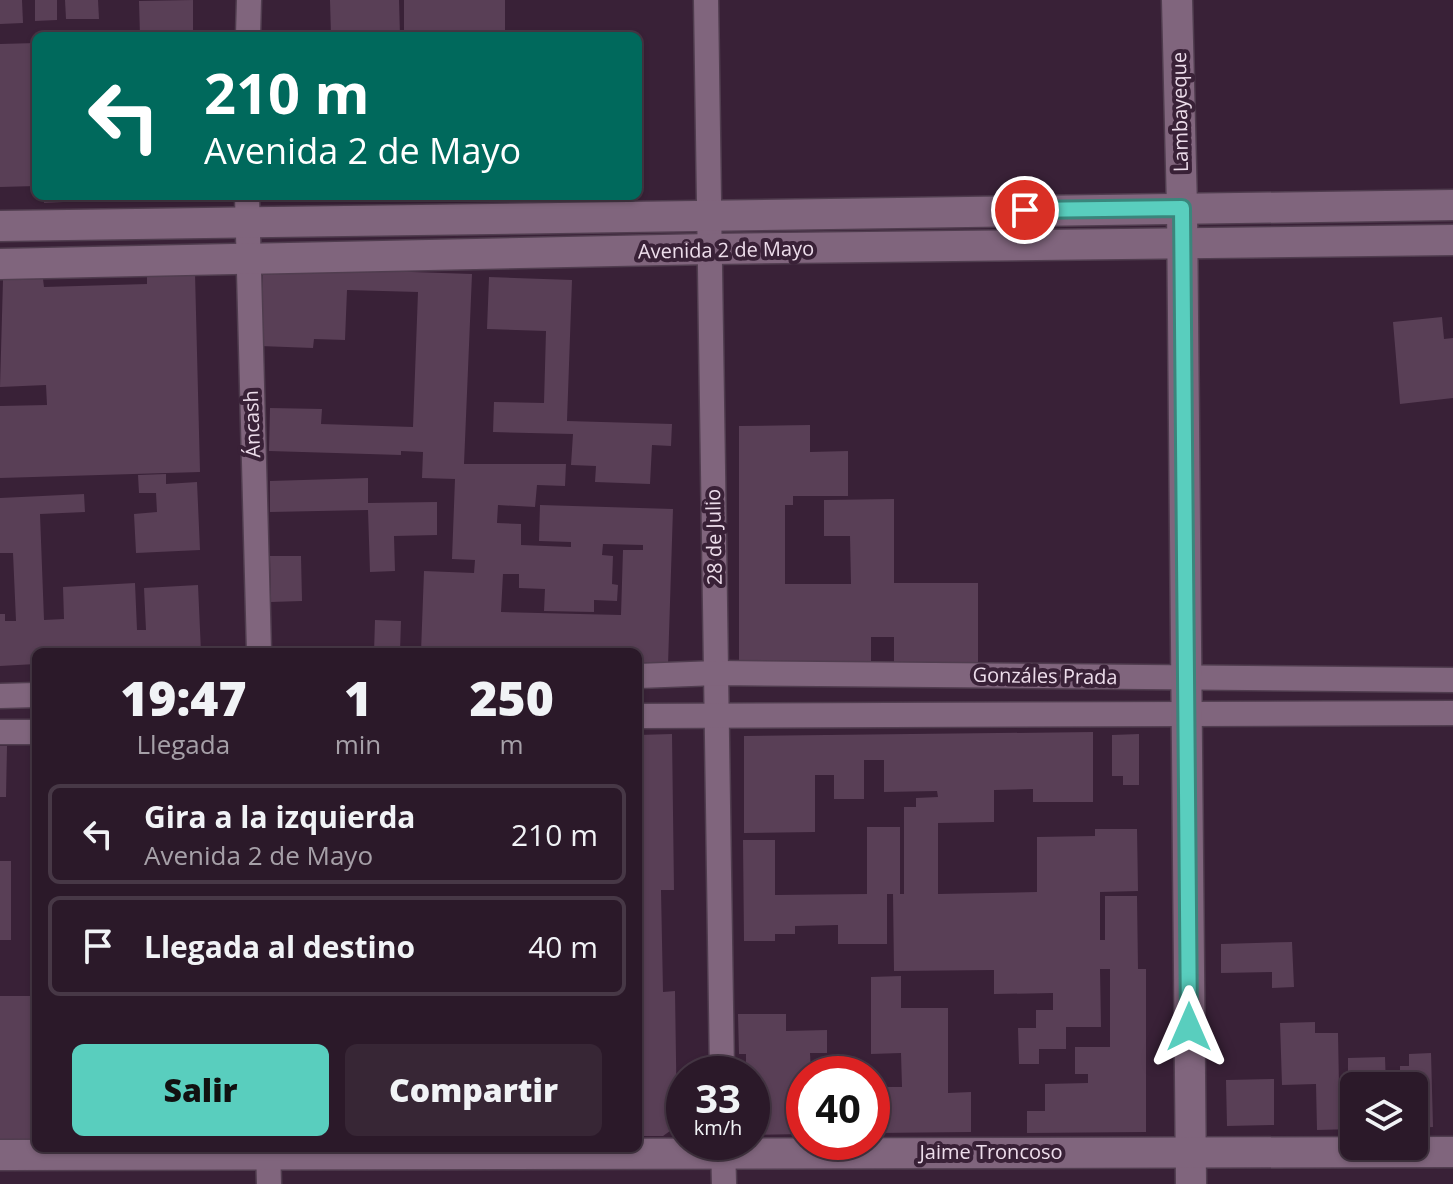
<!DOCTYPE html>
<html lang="es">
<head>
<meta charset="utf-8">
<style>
	:root { --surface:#2b1929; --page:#372635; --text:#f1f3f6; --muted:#a6a0a8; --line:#473846; --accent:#59cebe }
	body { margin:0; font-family:"Open Sans",sans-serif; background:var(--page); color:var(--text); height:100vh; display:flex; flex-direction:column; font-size:30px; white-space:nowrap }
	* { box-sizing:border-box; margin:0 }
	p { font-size:26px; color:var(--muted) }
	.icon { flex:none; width:44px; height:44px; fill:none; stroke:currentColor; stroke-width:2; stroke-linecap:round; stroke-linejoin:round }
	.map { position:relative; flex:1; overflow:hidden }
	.panel { position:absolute; left:32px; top:648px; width:610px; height:504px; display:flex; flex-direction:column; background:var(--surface); border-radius:12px; box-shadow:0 2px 6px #0004,0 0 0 2px var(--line) }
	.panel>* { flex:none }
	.hud { position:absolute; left:32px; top:32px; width:610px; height:168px; border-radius:12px; box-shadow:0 2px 6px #0004,0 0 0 2px var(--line); background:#00695c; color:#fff; overflow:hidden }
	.fabs { position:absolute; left:1340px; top:1072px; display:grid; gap:16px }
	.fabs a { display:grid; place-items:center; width:88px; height:88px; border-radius:12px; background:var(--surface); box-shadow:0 2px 6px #0004,0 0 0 2px var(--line); font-size:40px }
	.speed { position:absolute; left:666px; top:1056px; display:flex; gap:16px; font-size:40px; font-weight:700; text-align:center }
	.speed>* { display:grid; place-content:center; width:104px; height:104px; border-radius:50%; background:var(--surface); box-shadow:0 2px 6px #0004,0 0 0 2px var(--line); line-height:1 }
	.speed small { font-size:20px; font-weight:400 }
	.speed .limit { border:12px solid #d22; background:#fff; color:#111 }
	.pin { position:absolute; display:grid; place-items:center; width:68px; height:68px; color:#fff; margin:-34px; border:4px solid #fff; border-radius:50%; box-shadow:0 2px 8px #0007 }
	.me { position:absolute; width:88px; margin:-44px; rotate:0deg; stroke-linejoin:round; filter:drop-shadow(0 0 6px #0008) }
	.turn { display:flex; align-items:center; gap:28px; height:168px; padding:0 40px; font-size:36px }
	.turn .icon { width:104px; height:104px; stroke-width:2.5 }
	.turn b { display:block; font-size:56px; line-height:68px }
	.eta { display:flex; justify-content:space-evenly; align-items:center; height:136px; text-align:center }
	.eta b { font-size:48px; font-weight:800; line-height:56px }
	.cta { display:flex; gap:16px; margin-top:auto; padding:16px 40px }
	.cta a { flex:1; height:92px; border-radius:12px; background:var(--accent); color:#111; font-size:32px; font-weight:800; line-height:92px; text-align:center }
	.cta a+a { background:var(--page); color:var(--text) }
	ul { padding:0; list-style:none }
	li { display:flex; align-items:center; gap:24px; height:100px; margin:0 16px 12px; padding:0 24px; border:4px solid var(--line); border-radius:12px }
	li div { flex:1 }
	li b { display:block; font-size:30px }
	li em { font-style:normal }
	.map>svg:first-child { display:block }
	.building { fill:#593f56; fill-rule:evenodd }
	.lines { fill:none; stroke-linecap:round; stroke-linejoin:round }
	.minor-casing { stroke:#503d4f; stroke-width:27 }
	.tertiary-casing { stroke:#503d4f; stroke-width:33 }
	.minor { stroke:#80657d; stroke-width:24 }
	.tertiary { stroke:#80657d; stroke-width:30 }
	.route-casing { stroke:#3a867c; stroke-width:20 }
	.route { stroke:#59cebe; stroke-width:14 }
	.labels { text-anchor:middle; stroke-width:8; stroke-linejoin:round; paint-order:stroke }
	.street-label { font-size:20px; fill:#edddeb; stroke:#392137 }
</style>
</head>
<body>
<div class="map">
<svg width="1453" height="1184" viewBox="0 0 1453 1184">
	<rect width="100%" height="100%" fill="#392137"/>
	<g class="building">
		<polygon points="0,0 22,0 23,23 0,24"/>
		<polygon points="35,0 57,0 57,20 35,21"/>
		<polygon points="65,0 98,0 99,19 66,19"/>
		<polygon points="193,0 193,36 140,36 139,1"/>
		<polygon points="330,0 399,0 400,36 331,36"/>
		<rect x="404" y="0" width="101" height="36"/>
		<polygon points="36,43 36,186 0,187 0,44"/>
		<polygon points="44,196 84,196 84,201 44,203"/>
		<polygon points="98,196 205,196 206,199 98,202"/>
		<polygon points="270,196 372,196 372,201 270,202"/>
		<path d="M263 267 472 274 464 464H566L565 486 537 485 535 507 498 505 497 523 521 524V545L571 547V542L539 541 540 505 673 509 668 665 638 664V652H421L424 571 474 573 475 560 452 559 455 479 422 478 423 452 401 451V455L269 451 270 408 322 409 321 424 413 427 418 292 347 290 345 340 314 339 313 348 260 346ZM603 544 643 545V550H623L621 615 501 612 503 574H519V588L545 589 544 611 594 612V600L617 601 618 585 612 584 613 556 602 555Z"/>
		<polygon points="195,273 200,472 0,478 0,406 47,405 46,385 0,387 3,280 43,279 44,287 147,284 147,274"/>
		<polygon points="489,277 572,280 567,421 672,424 671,446 652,445 650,484 595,482 596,466 571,465 573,434 493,432 494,402 544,403 546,331 487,329"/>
		<polygon points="1442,317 1444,339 1453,338 1453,398 1400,404 1393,322"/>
		<polygon points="810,425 810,452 848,451 848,496 793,496 793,505 785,505 785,584 851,584 850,536 824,536 824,500 894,499 894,583 978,583 978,662 894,662 894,637 871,637 871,665 739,666 739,426"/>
		<polygon points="166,474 166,484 197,482 200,550 136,553 134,514 157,512 156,493 139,493 138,475"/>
		<polygon points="368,478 368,503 437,502 437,535 394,536 395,571 370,572 368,510 270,512 270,481"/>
		<polygon points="84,494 85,512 40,514 44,620 64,619 63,587 135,583 137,630 146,630 144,588 198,585 201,652 36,652 36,664 0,666 0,614 5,614 5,621 16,621 13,553 0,553 0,498"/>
		<polygon points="270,556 301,556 302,601 271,602"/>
		<polygon points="375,620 401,621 400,652 374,652"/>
		<polygon points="1093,732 1093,802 1033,802 1033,789 994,790 994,822 938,823 938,894 1037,892 1037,837 1095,836 1095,829 1137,829 1138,891 1100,892 1100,940 1105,940 1105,896 1137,896 1138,969 1146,969 1146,1132 1027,1133 1027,1111 1045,1111 1045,1084 1088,1083 1088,1074 1075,1074 1075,1047 1110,1047 1110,969 1100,969 1101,1027 1066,1027 1066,1049 1039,1049 1039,1064 1019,1064 1018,1028 1036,1028 1036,1010 1053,1010 1053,993 994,994 994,970 894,971 893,894 887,894 887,944 838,944 838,925 795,926 795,934 775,934 775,941 744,941 743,840 775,840 775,895 867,894 867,827 900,827 900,894 904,894 904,807 916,807 916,798 938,797 937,791 884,792 884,760 864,760 864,799 834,799 834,775 815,775 815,832 744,833 744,736"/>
		<polygon points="672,734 674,890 661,890 663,992 675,991 677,1126 663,1136 638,1136 638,735"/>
		<polygon points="1139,734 1139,785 1123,785 1123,776 1112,776 1112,735"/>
		<polygon points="0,746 7,746 6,797 0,797"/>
		<rect x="0" y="861" width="11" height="79"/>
		<polygon points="1292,942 1294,987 1272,988 1272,972 1221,973 1221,944"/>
		<polygon points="901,976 901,1008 948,1008 948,1093 971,1092 971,1132 876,1133 876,1087 902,1087 901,1053 871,1054 871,977"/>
		<rect x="0" y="996" width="36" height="146"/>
		<polygon points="738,1014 786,1014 786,1031 827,1030 827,1053 810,1053 811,1073 801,1073 804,1134 752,1135 752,1074 746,1074 746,1054 739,1054"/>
		<polygon points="1315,1022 1315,1033 1338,1033 1339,1088 1348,1088 1348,1058 1385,1057 1386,1086 1354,1086 1354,1129 1317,1130 1316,1084 1282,1085 1280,1023"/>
		<polygon points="1431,1053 1433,1127 1414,1128 1414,1086 1400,1086 1400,1066 1409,1066 1409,1054"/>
		<polygon points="1274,1079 1274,1125 1227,1126 1226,1080"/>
	</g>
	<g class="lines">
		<defs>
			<g id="minor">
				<polyline points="706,0 722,1074"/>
				<polyline points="248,36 249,0"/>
				<polyline points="247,196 259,652"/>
				<polyline points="638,676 717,673 1453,680"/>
				<polyline points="0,696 36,695"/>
				<polyline points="638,716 1453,713"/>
				<polyline points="0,732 36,732"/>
				<polyline points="723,1142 724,1184"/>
				<polyline points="268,1148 269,1184"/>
			</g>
			<g id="tertiary">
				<polyline points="1177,0 1182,208 1191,1184"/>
				<polyline points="0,226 1453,205"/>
				<polyline points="0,264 710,249 1453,240"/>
				<polyline points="0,1155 1453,1152"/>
			</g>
		</defs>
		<use href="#minor" class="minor-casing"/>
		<use href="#tertiary" class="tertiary-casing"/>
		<use href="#minor" class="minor"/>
		<use href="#tertiary" class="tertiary"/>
	</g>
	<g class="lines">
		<defs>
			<polyline id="route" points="1025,210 1182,208 1189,1027"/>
		</defs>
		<use href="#route" class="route-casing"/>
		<use href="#route" class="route"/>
	</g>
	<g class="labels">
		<g class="street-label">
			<text transform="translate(1180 112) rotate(-91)" y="7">Lambayeque</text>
			<text transform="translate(726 250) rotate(-1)" y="7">Avenida 2 de Mayo</text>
			<text transform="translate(252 424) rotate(-92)" y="7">Áncash</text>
			<text transform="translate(714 537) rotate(-91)" y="7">28 de Julio</text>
			<text transform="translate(1045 676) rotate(1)" y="7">Gonzáles Prada</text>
			<text x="991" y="1159">Jaime Troncoso</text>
		</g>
	</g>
</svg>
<div class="fabs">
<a><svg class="icon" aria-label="layers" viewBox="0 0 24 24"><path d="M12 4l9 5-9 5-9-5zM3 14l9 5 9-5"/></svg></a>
</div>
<div class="speed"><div>33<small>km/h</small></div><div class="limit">40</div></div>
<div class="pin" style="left:1025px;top:210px;background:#d93025"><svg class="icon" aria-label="arrive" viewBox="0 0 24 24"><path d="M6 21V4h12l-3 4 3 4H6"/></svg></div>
<svg class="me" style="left:1189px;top:1027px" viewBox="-20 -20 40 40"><path d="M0-17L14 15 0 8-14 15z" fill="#59cebe" stroke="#fff" stroke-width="4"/></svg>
<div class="hud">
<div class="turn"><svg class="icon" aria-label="left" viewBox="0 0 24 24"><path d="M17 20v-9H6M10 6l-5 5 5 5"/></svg><div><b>210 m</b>Avenida 2 de Mayo</div></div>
</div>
<section class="panel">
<div class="eta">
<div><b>19:47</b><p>Llegada</p></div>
<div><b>1</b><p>min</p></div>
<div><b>250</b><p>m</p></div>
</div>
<ul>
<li><svg class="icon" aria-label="left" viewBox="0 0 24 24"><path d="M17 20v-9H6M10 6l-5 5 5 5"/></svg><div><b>Gira a la izquierda</b><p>Avenida 2 de Mayo</p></div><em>210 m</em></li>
<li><svg class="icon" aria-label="arrive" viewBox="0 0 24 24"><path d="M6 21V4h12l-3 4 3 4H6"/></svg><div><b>Llegada al destino</b></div><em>40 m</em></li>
</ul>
<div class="cta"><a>Salir</a><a>Compartir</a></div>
</section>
</div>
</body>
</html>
